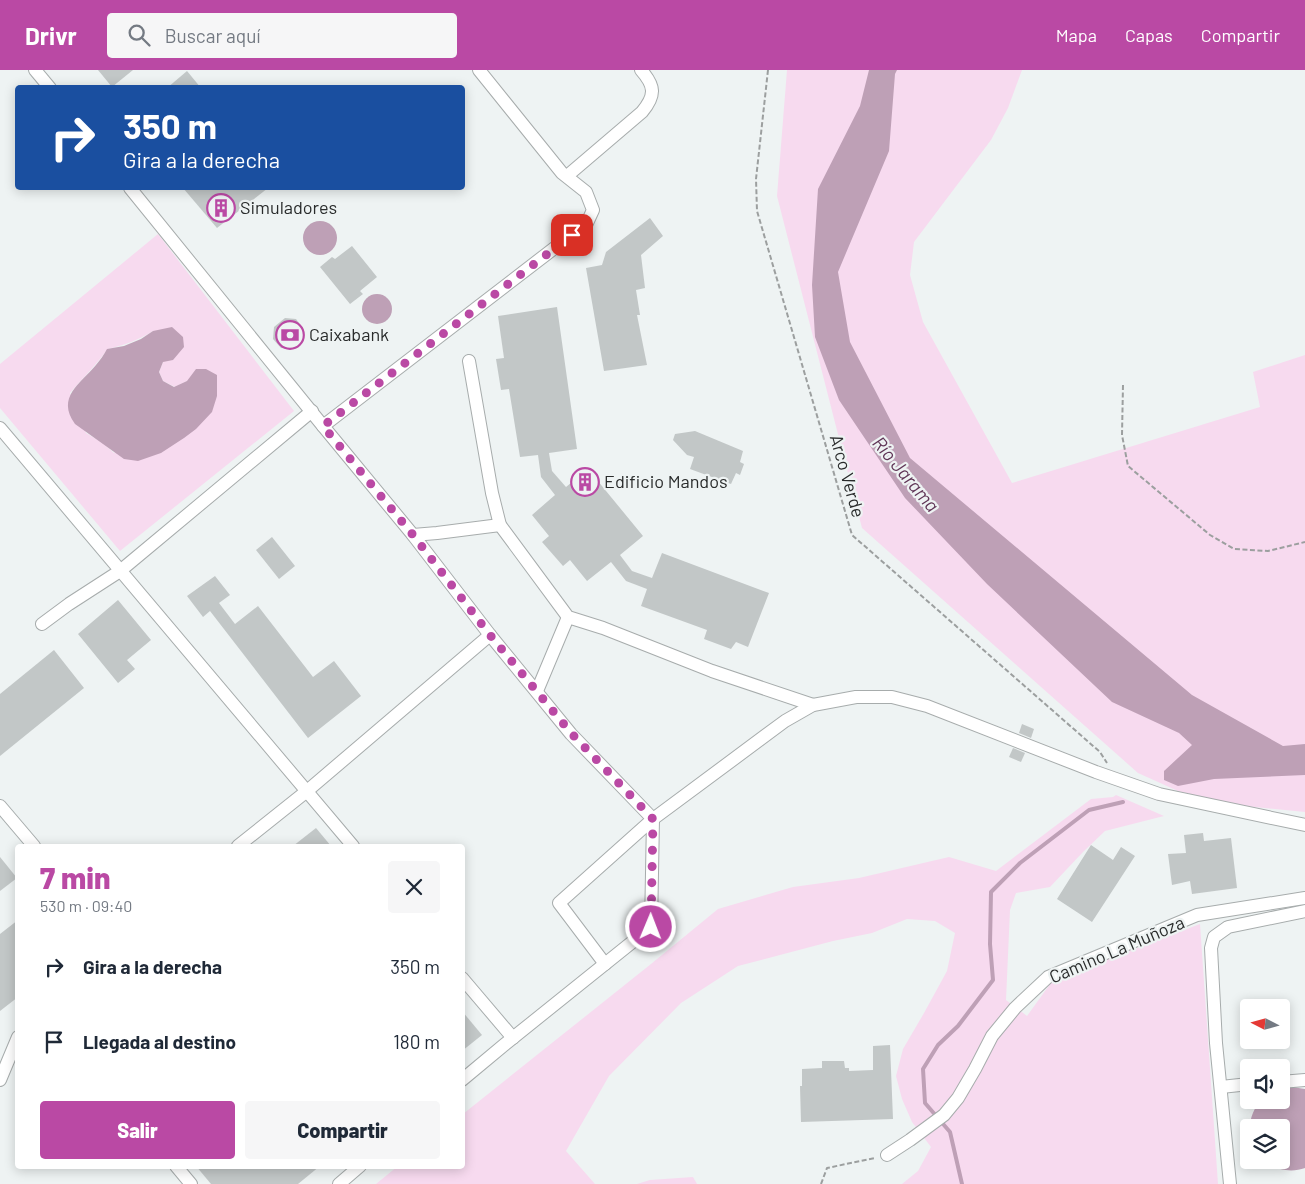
<!DOCTYPE html>
<html lang="es">
<head>
<meta charset="utf-8">
<style>
	:root { --surface:#fff; --page:#f6f6f7; --text:#1f2937; --muted:#747a83; --accent:#ba49a4 }
	body { margin:0; font-family:Barlow,sans-serif; background:var(--page); color:var(--text); height:100vh; display:flex; flex-direction:column; font-size:19px; white-space:nowrap }
	* { box-sizing:border-box; margin:0 }
	p { font-size:16px; color:var(--muted) }
	.icon { flex:none; width:28px; height:28px; fill:none; stroke:currentColor; stroke-width:2; stroke-linecap:round; stroke-linejoin:round }
	.map { position:relative; flex:1; overflow:hidden }
	.details { position:absolute; left:15px; top:774px; width:450px; height:325px; display:flex; flex-direction:column; background:var(--surface); border-radius:5px; box-shadow:0 2px 12px #0003 }
	.details>* { flex:none }
	.banner { position:absolute; left:15px; top:15px; width:450px; height:105px; border-radius:5px; box-shadow:0 2px 12px #0003; background:#1a4fa0; color:#fff; overflow:hidden }
	.needle { width:32px; rotate:276deg }
	.tools { position:absolute; left:1240px; top:929px; display:grid; gap:10px }
	.tools a { display:grid; place-items:center; width:50px; height:50px; border-radius:5px; background:var(--surface); box-shadow:0 2px 12px #0003; font-size:25px }
	.pin { position:absolute; display:grid; place-items:center; width:42px; height:42px; color:#fff; margin:-21px; border-radius:10px; box-shadow:0 2px 8px #0006 }
	.me { position:absolute; width:55px; margin:-28px; rotate:1deg; stroke-linejoin:round; filter:drop-shadow(0 0 4px #0008) }
	.turn { display:flex; align-items:center; gap:18px; height:105px; padding:0 25px; font-size:22px }
	.turn .icon { width:65px; height:65px; stroke-width:2.5 }
	.turn b { display:block; font-size:35px; line-height:42px }
	.round { display:grid; place-items:center; flex:none; width:52px; height:52px; border-radius:5px; background:var(--page) }
	.summary { display:flex; align-items:center; justify-content:space-between; height:85px; padding:0 25px }
	h1 { font-size:30px; font-weight:800; line-height:38px; color:var(--accent) }
	.cta { display:flex; gap:10px; margin-top:auto; padding:10px 25px }
	.cta a { flex:1; height:58px; border-radius:5px; background:var(--accent); color:#fff; font-size:20px; font-weight:800; line-height:58px; text-align:center }
	.cta a+a { background:var(--page); color:var(--text) }
	ul { padding:0; list-style:none }
	li { display:flex; align-items:center; gap:15px; height:75px; padding:0 25px }
	li div { flex:1 }
	li b { display:block; font-size:19px }
	li em { font-style:normal }
	header { display:flex; align-items:center; gap:30px; box-sizing:border-box; height:70px; padding:0 25px; background:var(--accent); color:#fff }
	header strong { font-size:24px }
	nav { display:flex; gap:28px; margin-inline-start:auto; font-size:18px }
	.search { width:350px; height:45px; background:var(--page); display:flex; align-items:center; gap:12px; box-sizing:border-box; padding:0 18px; border-radius:5px; color:var(--muted); font-size:19px }
	.map>svg:first-child { display:block }
	.green { fill:#f7daef; fill-rule:evenodd }
	.water { fill:#bea0b6 }
	.lines { fill:none; stroke-linecap:round; stroke-linejoin:round }
	.stream { stroke:#bea0b6; stroke-width:4 }
	.building { fill:#c2c7c7 }
	.minor-casing { stroke:#a7acac; stroke-width:14 }
	.path { stroke:#9c9f9f; stroke-width:2; stroke-dasharray:5 2.5; stroke-linecap:butt }
	.minor { stroke:#fff; stroke-width:12 }
	.route { stroke:#ba49a4; stroke-width:9; stroke-dasharray:0 16.2 }
	.labels { text-anchor:middle; stroke-width:4.5; stroke-linejoin:round; paint-order:stroke }
	.poi-label { font-size:18px; fill:#292b2b; stroke:#eef3f3; text-anchor:start }
	.street-label { font-size:18px; fill:#292b2b; stroke:#eef3f3 }
	.water-label { font-size:19px; font-style:italic; fill:#603657; stroke:#eef3f3 }
</style>
</head>
<body>
<header>
<strong>Drivr</strong>
<div class="search"><svg class="icon" aria-label="search" viewBox="0 0 24 24"><circle cx="10" cy="10" r="6"/><path d="M15 15l6 6"/></svg>Buscar aquí</div>
<nav><a>Mapa</a><a>Capas</a><a>Compartir</a></nav>
</header>
<div class="map">
<svg width="1305" height="1114" viewBox="0 0 1305 1114">
	<rect width="100%" height="100%" fill="#eef3f3"/>
	<g class="green">
		<polygon points="787,0 1022,0 1008,38 991,70 914,172 910,205 923,252 1012,413 1260,337 1253,302 1305,285 1305,742 1235,735 1178,721 1138,703 862,458 777,126"/>
		<path d="M158 164 294 341 120 481 0 338V294ZM153 261 163 292 159 302 163 311 175 317 187 311 114 383 103 373 86 363 70 323C83 308 96 295 108 279 124 275 139 270 153 261Z"/>
		<polygon points="1116,725 1164,746 1105,761 1083,782 1050,817 1016,823 1010,840 1006,930 1027,946 1053,910 1200,854 1218,1114 902,1114 918,1101 931,1077 912,1052 902,1029 896,1006 903,979 924,943 947,901 955,863 935,851 907,849 872,863 833,871 738,896 681,933 609,1006 566,1081 595,1114 376,1114 398,1096 462,1096 463,1044 651,894 718,839 793,817 859,808 949,787 996,801 1091,729 1113,727"/>
		<polygon points="693,1107 697,1114 637,1114 650,1110"/>
	</g>
	<g class="water">
		<polygon points="869,0 897,0 895,4 889,81 838,202 850,272 910,388 1192,625 1283,676 1305,674 1305,705 1214,709 1178,716 1164,710 1164,701 1192,675 1179,663 1112,632 987,514 905,428 839,330 815,267 812,215 818,119 860,36"/>
		<circle cx="320" cy="168" r="17"/>
		<circle cx="377" cy="239" r="15"/>
		<path d="M172 257 183 267 184 277 173 290 163 292 159 302 163 311 174 317 187 311 196 299H206L217 305V326L212 342 196 359 184 368 161 383 138 391 124 389 75 354C56 327 80 314 96 295 100 290 104 285 107 279L124 276 141 269 153 261Z"/>
		<path d="M1292 1017 1305 1019V1098C1291 1103 1275 1100 1264 1090H1281V1058H1250C1250 1047 1254 1039 1260 1031L1281 1030V1018Z"/>
	</g>
	<g class="lines">
		<polyline class="stream" points="962,1114 950,1062 925,1033 923,999 938,975 958,956 993,910 990,874 991,822 1020,793 1089,740 1123,732"/>
	</g>
	<g class="building">
		<polygon points="98,0 133,0 112,17"/>
		<polygon points="187,1 201,18 167,18"/>
		<polygon points="183,118 268,118 217,158"/>
		<polygon points="650,148 663,166 641,185 645,218 636,220 640,245 637,245 647,295 604,301 586,198 602,195 606,182"/>
		<polygon points="352,176 377,207 360,221 363,224 350,234 320,197 332,187 335,189"/>
		<polygon points="557,237 577,379 549,383 552,401 566,417 588,399 643,466 620,485 632,501 652,508 662,483 769,523 748,577 736,572 731,579 704,569 707,560 641,536 647,519 626,511 611,492 587,511 570,490 563,496 542,472 549,466 532,445 555,425 541,407 538,385 520,387 509,319 501,320 496,289 504,288 498,246"/>
		<polygon points="285,248 296,249 304,260 303,271 293,279 281,278 273,269 274,257"/>
		<polygon points="695,361 743,381 740,392 744,394 740,405 736,403 731,414 690,399 694,387 687,385 673,370 675,364"/>
		<polygon points="272,467 295,496 279,509 256,480"/>
		<polygon points="215,506 230,525 219,533 235,554 258,536 313,607 334,591 361,626 308,668 210,541 203,547 187,526"/>
		<polygon points="118,530 151,570 127,590 135,599 118,613 78,564"/>
		<polygon points="54,580 84,618 0,686 0,624"/>
		<polygon points="1022,654 1034,659 1031,668 1019,663"/>
		<polygon points="1013,678 1025,683 1021,692 1009,687"/>
		<polygon points="316,758 331,776 293,776"/>
		<polygon points="1203,763 1204,771 1231,768 1237,818 1192,824 1190,811 1172,815 1168,784 1186,783 1184,765"/>
		<polygon points="1091,775 1113,790 1121,777 1135,786 1092,852 1057,829"/>
		<polygon points="0,787 17,808 0,821"/>
		<polygon points="18,850 18,927 0,941 0,864"/>
		<polygon points="462,941 482,965 462,981"/>
		<polygon points="890,975 893,1049 801,1052 800,1016 802,1016 802,999 822,998 822,991 844,991 845,998 849,998 849,1001 873,1000 873,976"/>
		<polygon points="196,1096 320,1096 298,1114 211,1114"/>
	</g>
	<g class="lines">
		<defs>
			<g id="minor">
				<polyline points="35,0 50,18"/>
				<path d="M567 106 642 42C656 25 655 16 641 0"/>
				<polyline points="130,118 323,356 413,465 490,565 571,664 653,749 651,857 504,975 462,1010"/>
				<polyline points="469,291 492,423 500,455 568,547 603,558 712,601 813,635"/>
				<polyline points="323,356 587,153 593,140 586,122 562,103 479,0"/>
				<polyline points="0,358 353,776"/>
				<polyline points="413,465 437,463 500,455"/>
				<polyline points="42,554 69,534 120,501 312,341"/>
				<polyline points="537,621 568,547"/>
				<polyline points="0,736 34,776"/>
				<polyline points="238,776 307,721 490,565"/>
				<polyline points="605,894 559,833 653,749 785,651 813,635 856,627 892,627 927,636 1096,702 1159,724 1305,755"/>
				<polyline points="462,908 513,968"/>
				<polyline points="0,1010 18,967"/>
				<polyline points="1281,1012 1305,1010"/>
				<polyline points="1221,1017 1249,1014"/>
				<polyline points="887,1085 910,1070 944,1045 958,1028 975,999 992,966 1015,938 1048,907 1197,845 1305,828"/>
				<polyline points="176,1096 191,1114"/>
				<polyline points="339,1114 360,1096"/>
				<polyline points="1230,1114 1216,973 1211,878 1214,867 1228,857 1305,841"/>
			</g>
		</defs>
		<use href="#minor" class="minor-casing"/>
		<g class="path">
			<polyline points="768,0 756,109 757,141 852,465 1100,682 1107,693"/>
			<polyline points="1123,315 1122,365 1128,396 1210,465 1234,479 1268,481 1305,472"/>
			<polyline points="821,1114 827,1098 875,1088"/>
		</g>
		<use href="#minor" class="minor"/>
	</g>
	<g class="lines">
		<polyline class="route" points="572,165 323,356 413,465 490,565 572,664 653,749 651,857"/>
	</g>
	<defs>
		<symbol id="building-ring" viewBox="-11 -11 22 22"><circle r="9.5" fill="#eef3f3" stroke="#ba49a4" stroke-width="1.5"/><path d="M-4-6H4V6H1V3H-1V6H-4ZM-2.5-4.3h1.7v1.8h-1.7ZM.8-4.3h1.7v1.8H.8ZM-2.5-1h1.7V.8h-1.7ZM.8-1h1.7V.8H.8Z" fill="#ba49a4"/></symbol>
		<symbol id="bank-ring" viewBox="-11 -11 22 22"><circle r="9.5" fill="#eef3f3" stroke="#ba49a4" stroke-width="1.5"/><path d="M-6-4H6V4H-6ZM0-2.3a2.3 2.3 0 1 0 0 4.6a2.3 2.3 0 1 0 0-4.6Z" fill="#ba49a4"/></symbol>
	</defs>
	<g fill-rule="evenodd">
		<use href="#building-ring" x="205" y="122" width="32" height="32"/>
		<use href="#bank-ring" x="274" y="249" width="32" height="32"/>
		<use href="#building-ring" x="569" y="396" width="32" height="32"/>
	</g>
	<g class="labels">
		<g class="poi-label">
			<text x="240" y="144">Simuladores</text>
			<text x="309" y="271">Caixabank</text>
			<text x="604" y="418">Edificio Mandos</text>
		</g>
		<g class="street-label">
			<text transform="translate(847 406) rotate(74)" y="6">Arco Verde</text>
			<text transform="translate(1117 880) rotate(-23)" y="6">Camino La Muñoza</text>
		</g>
		<g class="water-label">
			<text transform="translate(906 404) rotate(50)" y="7">Río Jarama</text>
		</g>
	</g>
</svg>
<div class="tools">
<a><svg class="needle" viewBox="-14 -14 28 28"><path d="M0-13l5 13h-10z" fill="#e53935"/><path d="M0 13l5-13h-10z" fill="#747a83"/></svg></a>
<a><svg class="icon" aria-label="sound" viewBox="0 0 24 24"><path d="M4 9h4l5-4v14l-5-4H4zM17 9q2 3 0 6"/></svg></a>
<a><svg class="icon" aria-label="layers" viewBox="0 0 24 24"><path d="M12 4l9 5-9 5-9-5zM3 14l9 5 9-5"/></svg></a>
</div>
<div class="pin" style="left:572px;top:165px;background:#d93025"><svg class="icon" aria-label="arrive" viewBox="0 0 24 24"><path d="M6 21V4h12l-3 4 3 4H6"/></svg></div>
<svg class="me" style="left:651px;top:857px" viewBox="-20 -20 40 40"><circle r="17" fill="#ba49a4" stroke="#fff" stroke-width="3"/><path d="M0-11L8 9 0 5-8 9z" fill="#fff"/></svg>
<div class="banner">
<div class="turn"><svg class="icon" aria-label="right" viewBox="0 0 24 24"><path d="M7 20v-9h11M14 6l5 5-5 5"/></svg><div><b>350 m</b>Gira a la derecha</div></div>
</div>
<section class="details">
<div class="summary"><div><h1>7 min</h1><p>530 m · 09:40</p></div><a class="round"><svg class="icon" aria-label="close" viewBox="0 0 24 24"><path d="M6 6l12 12M18 6L6 18"/></svg></a></div>
<ul>
<li><svg class="icon" aria-label="right" viewBox="0 0 24 24"><path d="M7 20v-9h11M14 6l5 5-5 5"/></svg><div><b>Gira a la derecha</b></div><em>350 m</em></li>
<li><svg class="icon" aria-label="arrive" viewBox="0 0 24 24"><path d="M6 21V4h12l-3 4 3 4H6"/></svg><div><b>Llegada al destino</b></div><em>180 m</em></li>
</ul>
<div class="cta"><a>Salir</a><a>Compartir</a></div>
</section>
</div>
</body>
</html>
